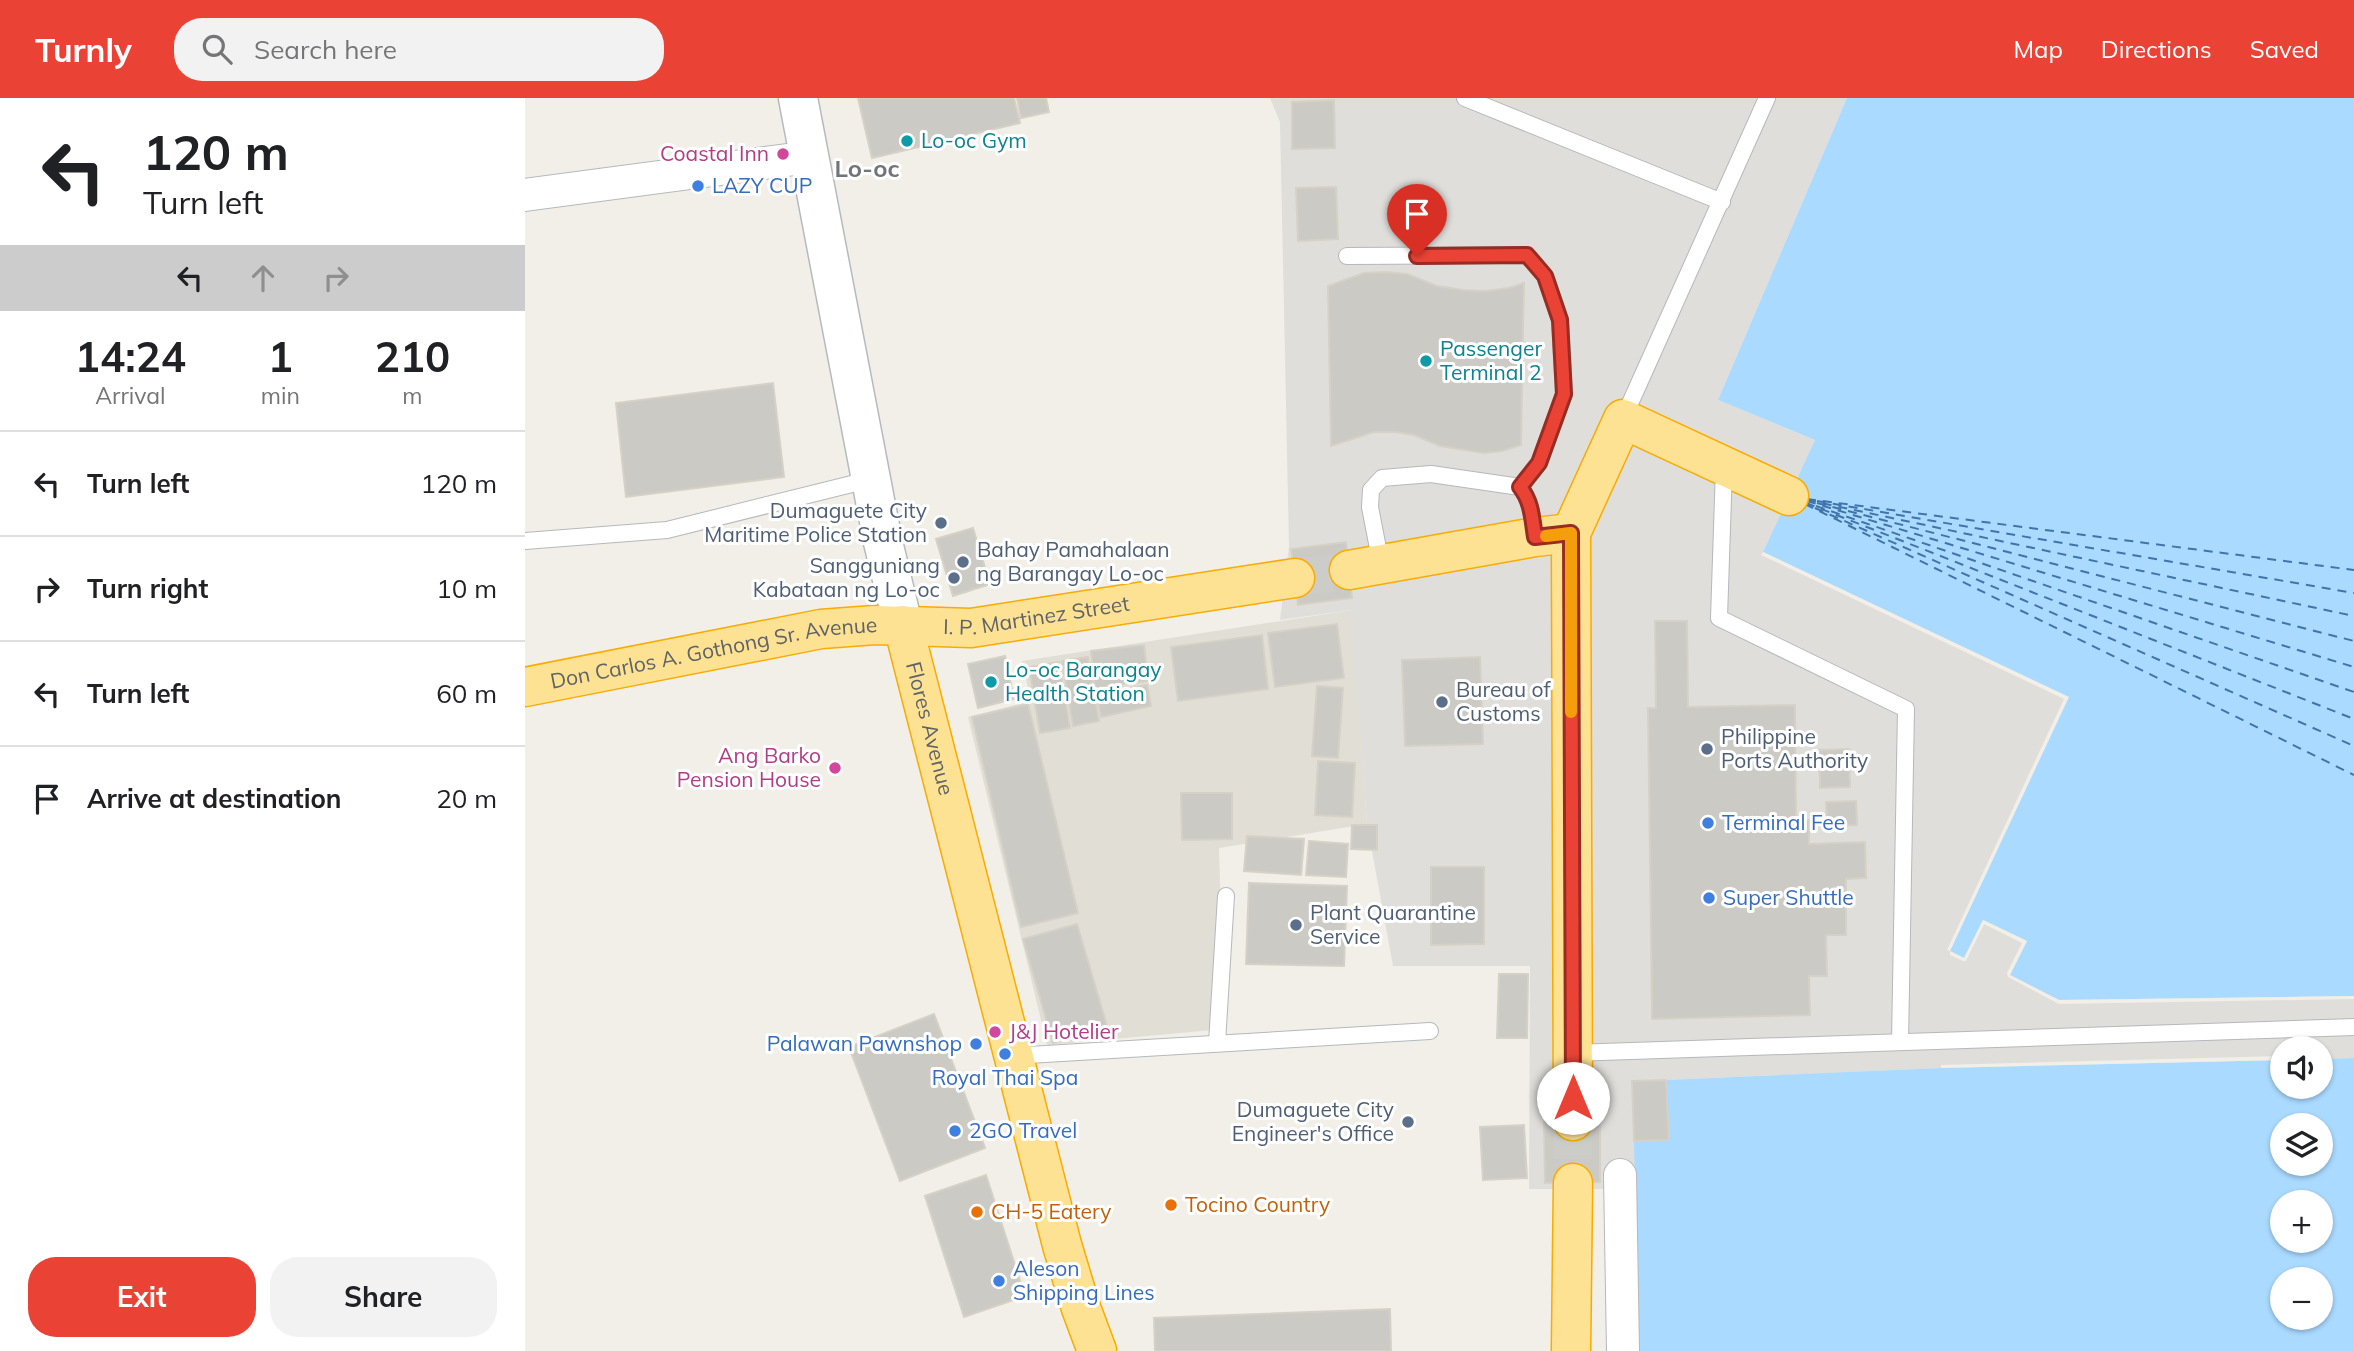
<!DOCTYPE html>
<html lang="en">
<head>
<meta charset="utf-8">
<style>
	:root { --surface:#fff; --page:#f2f2f2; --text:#202124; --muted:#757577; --line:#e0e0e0; --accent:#ea4335 }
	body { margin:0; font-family:Mulish,sans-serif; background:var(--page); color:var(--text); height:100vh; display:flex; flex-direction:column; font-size:26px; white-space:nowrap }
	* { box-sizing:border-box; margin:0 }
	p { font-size:23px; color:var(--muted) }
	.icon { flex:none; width:38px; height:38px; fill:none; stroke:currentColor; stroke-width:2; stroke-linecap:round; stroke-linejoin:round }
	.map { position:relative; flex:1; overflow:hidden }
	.panel { display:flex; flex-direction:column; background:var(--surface); width:525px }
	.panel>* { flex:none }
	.guide { background:#fff; color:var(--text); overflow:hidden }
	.buttons { position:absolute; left:1745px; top:938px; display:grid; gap:14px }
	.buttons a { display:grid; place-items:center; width:63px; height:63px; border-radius:50%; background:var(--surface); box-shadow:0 2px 5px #0004; font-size:35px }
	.pin { position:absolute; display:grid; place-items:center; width:60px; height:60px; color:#fff; margin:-72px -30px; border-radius:50% 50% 50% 0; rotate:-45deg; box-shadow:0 0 7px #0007 }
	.pin .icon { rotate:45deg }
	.me { position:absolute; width:77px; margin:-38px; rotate:0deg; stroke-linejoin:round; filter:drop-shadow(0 0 5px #0008) }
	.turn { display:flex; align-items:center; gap:24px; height:147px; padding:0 28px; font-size:32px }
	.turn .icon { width:91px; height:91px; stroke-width:2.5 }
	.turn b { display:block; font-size:49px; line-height:60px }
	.lanes { display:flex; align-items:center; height:66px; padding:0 28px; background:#0003; justify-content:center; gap:35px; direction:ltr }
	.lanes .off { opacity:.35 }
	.eta { display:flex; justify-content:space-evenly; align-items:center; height:119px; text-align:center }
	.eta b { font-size:42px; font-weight:700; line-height:49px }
	.button { display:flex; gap:14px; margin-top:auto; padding:14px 28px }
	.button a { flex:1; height:80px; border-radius:28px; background:var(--accent); color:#fff; font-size:28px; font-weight:700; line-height:80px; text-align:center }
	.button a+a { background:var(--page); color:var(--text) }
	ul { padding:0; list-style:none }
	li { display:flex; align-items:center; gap:21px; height:105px; padding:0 28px; border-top:2px solid var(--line) }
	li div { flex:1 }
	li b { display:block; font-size:26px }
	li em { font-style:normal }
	header { display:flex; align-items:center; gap:42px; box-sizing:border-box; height:98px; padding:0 35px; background:var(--accent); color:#fff }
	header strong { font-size:33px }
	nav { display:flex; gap:38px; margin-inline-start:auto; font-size:24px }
	.search { width:490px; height:63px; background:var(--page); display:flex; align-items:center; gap:18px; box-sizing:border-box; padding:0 24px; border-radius:28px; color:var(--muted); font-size:26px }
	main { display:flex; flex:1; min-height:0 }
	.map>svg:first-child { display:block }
	.industrial { fill:#e0deda }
	.education { fill:#e1ded6 }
	.water { fill:#aadaff; fill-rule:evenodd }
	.pier { fill:#f1efe8 }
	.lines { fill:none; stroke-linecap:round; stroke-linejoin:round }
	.ferry { stroke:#4174aa; stroke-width:2; stroke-dasharray:9 7; stroke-linecap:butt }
	.building { fill:#cccac5; stroke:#d6d1c6; stroke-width:2 }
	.highway-tunnel { stroke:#ccccc8; stroke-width:38; stroke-dasharray:38 19; stroke-linecap:butt }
	.lane-casing { stroke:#b5b8bc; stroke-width:18 }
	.street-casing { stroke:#b5b8bc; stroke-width:34 }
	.secondary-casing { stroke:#b6babf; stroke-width:41 }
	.highway-casing { stroke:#f9ab00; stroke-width:41 }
	.lane { stroke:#fff; stroke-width:16 }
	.street { stroke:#fff; stroke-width:32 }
	.secondary { stroke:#fff; stroke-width:38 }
	.highway { stroke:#fde293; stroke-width:38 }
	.route-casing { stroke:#982c22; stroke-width:18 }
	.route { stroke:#ea4335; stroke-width:12 }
	.slow { stroke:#f59e0b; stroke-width:12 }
	.culture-dot { fill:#0f9aa8; stroke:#fff; stroke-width:2.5 }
	.hotel-dot { fill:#d1479c; stroke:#fff; stroke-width:2.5 }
	.shop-dot { fill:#3f7fe0; stroke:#fff; stroke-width:2.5 }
	.service-dot { fill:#5c6f8a; stroke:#fff; stroke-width:2.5 }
	.food-dot { fill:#e8710a; stroke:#fff; stroke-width:2.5 }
	.labels { text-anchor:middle; stroke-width:6; stroke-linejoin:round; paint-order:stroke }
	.culture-label { font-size:21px; fill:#0d838f; stroke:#fff; text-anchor:start }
	.hotel-label { font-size:21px; fill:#b23c85; stroke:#fff; text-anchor:end }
	.shop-label { font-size:21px; fill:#366cbe; stroke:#fff; text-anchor:start }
	.service-label { font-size:21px; fill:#4e5e75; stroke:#fff; text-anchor:start }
	.street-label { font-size:21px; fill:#5f6368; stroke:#fff }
	.food-label { font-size:21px; fill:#c56008; stroke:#fff; text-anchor:start }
	.quarter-label { font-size:24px; font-weight:bold; fill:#70757a; stroke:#fff }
</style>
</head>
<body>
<header>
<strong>Turnly</strong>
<div class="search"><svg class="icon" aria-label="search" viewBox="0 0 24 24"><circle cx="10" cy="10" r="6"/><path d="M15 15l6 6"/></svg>Search here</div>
<nav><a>Map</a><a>Directions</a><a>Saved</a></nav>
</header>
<main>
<section class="panel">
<div class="guide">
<div class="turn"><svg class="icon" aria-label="left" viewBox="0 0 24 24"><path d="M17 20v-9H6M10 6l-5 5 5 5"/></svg><div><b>120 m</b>Turn left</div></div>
<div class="lanes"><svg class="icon" aria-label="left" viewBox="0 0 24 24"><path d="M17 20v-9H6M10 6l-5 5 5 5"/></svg><svg class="icon off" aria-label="ahead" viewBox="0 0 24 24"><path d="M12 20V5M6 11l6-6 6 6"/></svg><svg class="icon off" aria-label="right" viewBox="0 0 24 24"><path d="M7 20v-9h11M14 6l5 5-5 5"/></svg></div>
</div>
<div class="eta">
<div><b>14:24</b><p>Arrival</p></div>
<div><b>1</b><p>min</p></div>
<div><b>210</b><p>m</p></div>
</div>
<ul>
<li><svg class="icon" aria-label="left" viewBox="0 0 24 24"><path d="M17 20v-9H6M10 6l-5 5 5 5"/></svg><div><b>Turn left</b></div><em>120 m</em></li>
<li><svg class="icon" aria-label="right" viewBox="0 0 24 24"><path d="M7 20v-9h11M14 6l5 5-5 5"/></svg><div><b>Turn right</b></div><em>10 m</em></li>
<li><svg class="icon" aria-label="left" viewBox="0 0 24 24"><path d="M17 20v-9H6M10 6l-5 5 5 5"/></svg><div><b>Turn left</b></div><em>60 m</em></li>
<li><svg class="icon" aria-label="arrive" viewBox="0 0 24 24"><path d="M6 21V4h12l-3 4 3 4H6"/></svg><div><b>Arrive at destination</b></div><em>20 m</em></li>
</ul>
<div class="button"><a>Exit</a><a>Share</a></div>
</section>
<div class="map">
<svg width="1829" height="1253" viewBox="0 0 1829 1253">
	<rect width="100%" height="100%" fill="#f1efe8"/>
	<polygon class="industrial" points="745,0 1322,0 1193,302 1290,342 1238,454 1544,599 1458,822 1502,843 1534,902 1829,898 1829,960 1796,961 1796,950 1757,950 1757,962 1416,970 1142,982 1144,1042 1111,1091 1004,1091 1005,868 868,868 842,726 826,512 755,522 764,448 755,24"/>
	<polygon class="education" points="827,512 842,726 694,750 699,931 522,947 443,619 506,603 497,563"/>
	<g class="water">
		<polygon points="1322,0 1829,0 1829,898 1534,902 1485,877 1502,843 1458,822 1439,860 1425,853 1543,599 1238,454 1290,342 1193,302"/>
		<path d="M1829 960V1253H1114L1109 1044 1143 1042 1141 982 1416 970 1757 962V989H1796V961ZM1757 1027H1796V1066H1757ZM1757 1104H1796V1143H1757ZM1757 1181H1796V1220H1757Z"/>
	</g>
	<g class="pier">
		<polygon points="1238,454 1544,599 1425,853 1439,860 1458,822 1502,843 1485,877 1534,902 1829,898 1829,901 1534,906 1483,879 1482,875 1497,845 1459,826 1441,863 1438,863 1425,857 1425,853 1422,852 1539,601 1236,457"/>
		<polygon points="1757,958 1757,962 1416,970 1416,967"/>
	</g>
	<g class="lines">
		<g class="ferry">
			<polyline points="1282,401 1829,472"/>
			<polyline points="1282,402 1829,518"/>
			<polyline points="1282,403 1829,569"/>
			<polyline points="1292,403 1829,495"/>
			<polyline points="1281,405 1829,621"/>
			<polyline points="1292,405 1829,543"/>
			<polyline points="1280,406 1829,677"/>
			<polyline points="1291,408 1829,594"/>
			<polyline points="1290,410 1829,648"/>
		</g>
	</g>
	<g class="building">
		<polygon points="333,0 489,0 495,25 347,60"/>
		<polygon points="492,0 521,0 524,14 496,20"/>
		<polygon points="809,2 810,50 767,51 767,4"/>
		<polygon points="811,89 813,141 773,143 771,90"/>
		<polygon points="860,174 882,176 912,188 938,192 961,193 984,190 999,185 996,347 977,353 959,355 915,348 889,337 871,334 849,334 806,348 803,188 839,175"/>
		<polygon points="248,285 259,379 101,399 91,305"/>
		<polygon points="448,430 465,486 428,498 411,441"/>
		<polygon points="821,444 827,500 773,507 766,451"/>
		<polygon points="1130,523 1162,523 1163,609 1270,607 1271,723 1284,722 1284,746 1340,744 1341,780 1321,781 1321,837 1301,837 1302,878 1284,878 1285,917 1127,921 1123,610 1131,610"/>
		<polygon points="812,526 819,580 750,589 743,535"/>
		<polygon points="737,537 743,591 653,603 646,549"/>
		<polygon points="619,547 623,583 570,590 566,553"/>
		<polygon points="480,558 489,601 453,610 443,566"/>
		<polygon points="563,559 574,623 548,628 537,563"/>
		<polygon points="955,559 958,646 880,648 877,562"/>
		<polygon points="534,564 545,630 515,635 504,569"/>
		<polygon points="622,587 626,608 576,619 572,597"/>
		<polygon points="792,588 818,590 813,660 787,658"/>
		<polygon points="503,606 553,815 496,829 447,619"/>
		<polygon points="1324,651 1325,689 1295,690 1294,652"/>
		<polygon points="793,663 830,665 827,719 790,717"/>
		<polygon points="656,695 707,695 707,741 657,742"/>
		<polygon points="1331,703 1332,727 1302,728 1301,704"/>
		<polygon points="827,727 852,727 852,752 826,751"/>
		<polygon points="722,738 779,741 776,777 719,773"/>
		<polygon points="784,743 823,746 821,779 781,777"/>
		<polygon points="906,769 959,769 959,846 906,847"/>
		<polygon points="724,785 822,788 819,868 721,866"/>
		<polygon points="552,826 582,928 528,945 498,841"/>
		<polygon points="974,876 1003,876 1002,940 972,940"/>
		<polygon points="409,916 460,1050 375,1083 324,949"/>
		<polygon points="1141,982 1144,1042 1109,1043 1107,983"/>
		<polygon points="1075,1023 1075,1084 1020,1085 1019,1024"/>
		<polygon points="999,1027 1002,1080 958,1082 955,1029"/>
		<polygon points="461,1077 500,1198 439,1219 400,1098"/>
		<polygon points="865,1211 866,1253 630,1253 629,1220"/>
	</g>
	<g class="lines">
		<g class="highway-tunnel">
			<polyline points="770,480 824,472"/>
			<polyline points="1048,1023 1048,1085"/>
		</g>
		<defs>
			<g id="lane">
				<polyline points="940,0 1197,104"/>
				<polyline points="822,158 1002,157 1020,178 1035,222 1039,296 1014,365 995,389"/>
				<polyline points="1098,321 1242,0"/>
				<polyline points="1199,370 1194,520 1381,611 1375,944"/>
				<polyline points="0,443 142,432 347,381"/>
				<path d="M856 466 845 409 846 392 857 380 906 376 995 389C1007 404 1007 420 1010 439"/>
				<polyline points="692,945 701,798"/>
				<polyline points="1047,955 1829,929"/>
				<polyline points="488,958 905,933"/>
			</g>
			<g id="street">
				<polyline points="0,97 285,59"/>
				<polyline points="1095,1077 1098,1253"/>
			</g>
			<polyline id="secondary" points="273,0 358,444 378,527"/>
			<g id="highway">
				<polyline points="824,472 1010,439 1046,435"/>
				<path id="s1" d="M378 527 537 1147 556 1210 572 1253"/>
				<path id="s2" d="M0 589 296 531 350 527 446 530 770 480"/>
				<polyline points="1048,1023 1046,435 1098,321 1264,398"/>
				<polyline points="1046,1253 1048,1085"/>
			</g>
		</defs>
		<use href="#lane" class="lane-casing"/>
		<use href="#street" class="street-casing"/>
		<use href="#secondary" class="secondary-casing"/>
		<use href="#highway" class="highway-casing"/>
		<use href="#lane" class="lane"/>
		<use href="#street" class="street"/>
		<use href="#secondary" class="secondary"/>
		<use href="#highway" class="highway"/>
	</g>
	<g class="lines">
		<defs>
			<path id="route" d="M892 158 1002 157 1020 178 1035 222 1039 296 1014 365 995 389C1007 404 1007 420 1010 439L1046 435 1048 1000"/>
		</defs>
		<use href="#route" class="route-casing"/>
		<use href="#route" class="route"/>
		<polyline class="slow" points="1021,438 1046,435 1046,614"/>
	</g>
	<g class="culture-dot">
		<circle cx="382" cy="43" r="7"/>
		<circle cx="901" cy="263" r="7"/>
		<circle cx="466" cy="584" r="7"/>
	</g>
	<g class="hotel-dot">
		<circle cx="258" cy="56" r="7"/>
		<circle cx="310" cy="670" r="7"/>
		<circle cx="470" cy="934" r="7"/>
	</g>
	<g class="shop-dot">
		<circle cx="173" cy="88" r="7"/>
		<circle cx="1183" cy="725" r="7"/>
		<circle cx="1184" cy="800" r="7"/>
		<circle cx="451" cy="946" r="7"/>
		<circle cx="480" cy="956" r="7"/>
		<circle cx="430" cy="1033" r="7"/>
		<circle cx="474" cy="1183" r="7"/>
	</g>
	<g class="service-dot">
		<circle cx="416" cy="425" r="7"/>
		<circle cx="438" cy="464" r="7"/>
		<circle cx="429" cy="480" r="7"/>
		<circle cx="917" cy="604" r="7"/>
		<circle cx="1182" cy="651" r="7"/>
		<circle cx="771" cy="827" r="7"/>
		<circle cx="883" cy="1024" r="7"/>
	</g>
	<g class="food-dot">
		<circle cx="646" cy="1107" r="7"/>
		<circle cx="452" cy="1114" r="7"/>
	</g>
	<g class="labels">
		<g class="culture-label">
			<text x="396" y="50">Lo-oc Gym</text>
			<text x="915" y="258">Passenger<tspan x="915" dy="24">Terminal 2</tspan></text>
			<text x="480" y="579">Lo-oc Barangay<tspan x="480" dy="24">Health Station</tspan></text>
		</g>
		<g class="hotel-label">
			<text x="244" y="63">Coastal Inn</text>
			<text x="296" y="665">Ang Barko<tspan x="296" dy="24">Pension House</tspan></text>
			<text x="484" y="941" text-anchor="start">J&amp;J Hotelier</text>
		</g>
		<g class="shop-label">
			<text x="187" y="95">LAZY CUP</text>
			<text x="1197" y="732">Terminal Fee</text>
			<text x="1198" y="807">Super Shuttle</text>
			<text x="437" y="953" text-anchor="end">Palawan Pawnshop</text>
			<text x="480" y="987" text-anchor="middle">Royal Thai Spa</text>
			<text x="444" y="1040">2GO Travel</text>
			<text x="488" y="1178">Aleson<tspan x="488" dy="24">Shipping Lines</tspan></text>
		</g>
		<g class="service-label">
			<text x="402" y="420" text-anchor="end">Dumaguete City<tspan x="402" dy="24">Maritime Police Station</tspan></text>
			<text x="452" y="459">Bahay Pamahalaan<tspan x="452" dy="24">ng Barangay Lo-oc</tspan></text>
			<text x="415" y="475" text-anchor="end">Sangguniang<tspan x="415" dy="24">Kabataan ng Lo-oc</tspan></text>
			<text x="931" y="599">Bureau of<tspan x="931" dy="24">Customs</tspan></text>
			<text x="1196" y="646">Philippine<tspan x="1196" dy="24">Ports Authority</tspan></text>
			<text x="785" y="822">Plant Quarantine<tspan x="785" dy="24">Service</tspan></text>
			<text x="869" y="1019" text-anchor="end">Dumaguete City<tspan x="869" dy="24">Engineer's Office</tspan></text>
		</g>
		<g class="street-label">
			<text dy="7" stroke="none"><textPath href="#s2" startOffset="518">I. P. Martinez Street</textPath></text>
			<text dy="7" stroke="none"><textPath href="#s2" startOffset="192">Don Carlos A. Gothong Sr. Avenue</textPath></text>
			<text dy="7" stroke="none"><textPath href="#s1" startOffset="107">Flores Avenue</textPath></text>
		</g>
		<g class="food-label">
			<text x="660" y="1114">Tocino Country</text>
			<text x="466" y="1121">CH-5 Eatery</text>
		</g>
		<g class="quarter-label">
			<text x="342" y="79">Lo-oc</text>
		</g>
	</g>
</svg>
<div class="buttons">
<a><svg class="icon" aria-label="sound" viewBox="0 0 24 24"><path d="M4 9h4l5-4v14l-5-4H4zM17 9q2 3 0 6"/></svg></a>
<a><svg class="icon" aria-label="layers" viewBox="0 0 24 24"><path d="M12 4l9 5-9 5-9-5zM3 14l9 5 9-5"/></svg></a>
<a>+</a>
<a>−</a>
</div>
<div class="pin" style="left:892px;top:158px;background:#d93025"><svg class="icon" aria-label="arrive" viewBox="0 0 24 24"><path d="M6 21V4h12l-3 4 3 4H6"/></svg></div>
<svg class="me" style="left:1048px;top:1000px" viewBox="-20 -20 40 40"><circle r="19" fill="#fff"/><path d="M0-13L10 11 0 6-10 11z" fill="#ea4335"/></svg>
</div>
</main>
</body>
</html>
